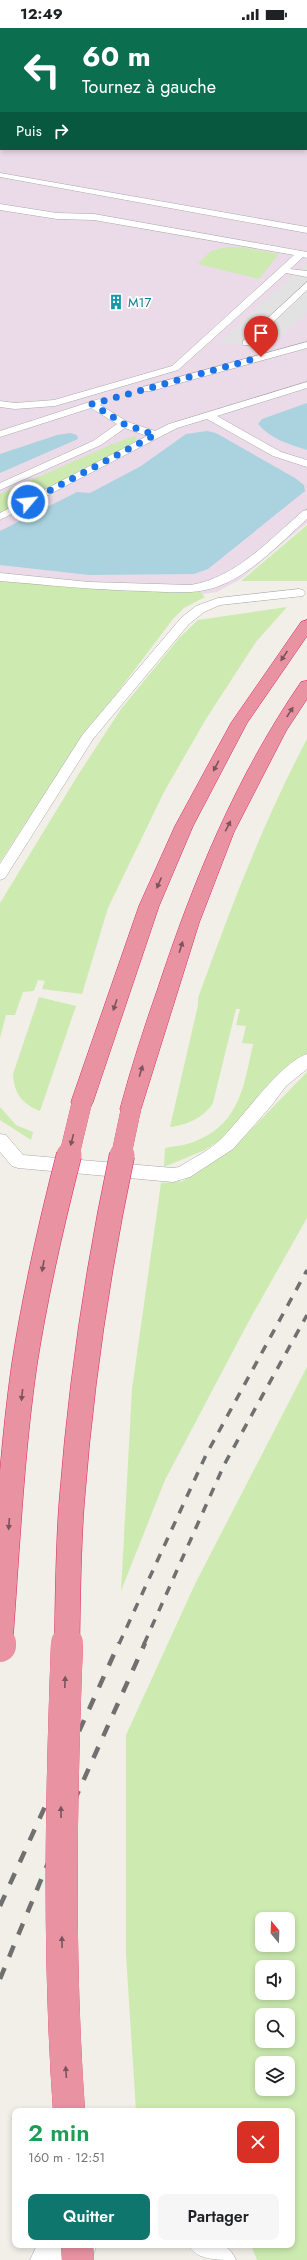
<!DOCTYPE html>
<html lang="fr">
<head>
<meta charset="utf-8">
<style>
	:root { --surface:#fff; --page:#f6f6f6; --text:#202124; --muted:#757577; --accent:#0f766e }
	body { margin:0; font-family:Jost,sans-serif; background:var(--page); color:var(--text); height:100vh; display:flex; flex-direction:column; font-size:15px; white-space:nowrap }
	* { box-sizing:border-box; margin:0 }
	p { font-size:13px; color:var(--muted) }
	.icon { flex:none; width:22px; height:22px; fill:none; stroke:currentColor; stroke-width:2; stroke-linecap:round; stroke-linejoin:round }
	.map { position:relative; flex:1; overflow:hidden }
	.sheet { position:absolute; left:12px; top:2080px; width:283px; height:140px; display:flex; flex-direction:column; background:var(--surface); border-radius:8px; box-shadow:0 2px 6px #0003 }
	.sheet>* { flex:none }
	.banner { position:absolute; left:0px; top:0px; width:307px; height:122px; box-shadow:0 2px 6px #0003; background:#0b6e4f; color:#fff; overflow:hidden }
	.needle { width:26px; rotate:341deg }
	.controls { position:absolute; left:255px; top:1884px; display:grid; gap:8px }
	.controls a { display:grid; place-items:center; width:40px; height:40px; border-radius:8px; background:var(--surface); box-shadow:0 2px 6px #0003; font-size:20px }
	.pin { position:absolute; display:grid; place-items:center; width:34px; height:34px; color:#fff; margin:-41px -17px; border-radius:50% 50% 50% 0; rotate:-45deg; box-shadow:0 0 4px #0007 }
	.pin .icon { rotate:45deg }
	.me { position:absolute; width:44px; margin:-22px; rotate:62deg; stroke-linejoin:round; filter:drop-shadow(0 0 3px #0008) }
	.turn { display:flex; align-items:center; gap:14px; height:84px; padding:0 16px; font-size:18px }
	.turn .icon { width:52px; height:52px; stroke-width:2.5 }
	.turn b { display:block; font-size:28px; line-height:34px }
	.then { display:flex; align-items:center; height:38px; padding:0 16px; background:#0003; gap:8px; font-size:15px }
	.round { display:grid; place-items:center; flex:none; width:42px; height:42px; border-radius:8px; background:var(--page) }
	.summary { display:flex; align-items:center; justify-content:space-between; height:68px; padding:0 16px }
	h1 { font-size:24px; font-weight:600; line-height:30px; color:#1e9e55 }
	.primary-button { display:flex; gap:8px; margin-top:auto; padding:8px 16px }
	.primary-button a { flex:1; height:46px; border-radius:8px; background:var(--accent); color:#fff; font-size:16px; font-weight:600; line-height:46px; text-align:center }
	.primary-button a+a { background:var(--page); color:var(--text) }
	.status { display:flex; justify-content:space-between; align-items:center; height:28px; padding:0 20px; background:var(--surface); direction:ltr }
	.status svg { height:11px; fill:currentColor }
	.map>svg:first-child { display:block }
	.industrial { fill:#ebdbe8; fill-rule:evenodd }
	.grass { fill:#cdebb0; fill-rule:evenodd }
	.parking { fill:#e2e2e2 }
	.water { fill:#aad3df }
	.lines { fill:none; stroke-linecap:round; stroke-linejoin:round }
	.lane-casing { stroke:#a9a9a9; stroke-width:1 }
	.highway-casing { stroke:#dc2a67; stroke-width:1 }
	.lane { fill:#fff; fill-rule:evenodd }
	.highway { fill:#e892a2; fill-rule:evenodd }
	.rail-far1 { stroke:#707070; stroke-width:3.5; stroke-dasharray:9 9; stroke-linecap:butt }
	.rail { stroke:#707070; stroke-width:4.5; stroke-dasharray:12 12; stroke-linecap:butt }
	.highway-bridge-far2-casing { stroke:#dc2a67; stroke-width:20; stroke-linecap:butt }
	.highway-bridge-far1-casing { stroke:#dc2a67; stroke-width:26; stroke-linecap:butt }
	.highway-bridge-casing { stroke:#dc2a67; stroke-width:32; stroke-linecap:butt }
	.highway-bridge-far2 { stroke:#e892a2; stroke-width:20 }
	.highway-bridge-far1 { stroke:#e892a2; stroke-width:25 }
	.highway-bridge { stroke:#e892a2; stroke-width:32 }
	.oneway { fill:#7b545c }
	.route { stroke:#1a73e8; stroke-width:7; stroke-dasharray:0 12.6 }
	.labels { text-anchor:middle; stroke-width:3.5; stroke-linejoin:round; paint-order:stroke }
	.far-culture-label { font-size:13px; fill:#0d838f; stroke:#fff; text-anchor:start }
</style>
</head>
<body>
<div class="status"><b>12:49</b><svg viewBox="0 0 49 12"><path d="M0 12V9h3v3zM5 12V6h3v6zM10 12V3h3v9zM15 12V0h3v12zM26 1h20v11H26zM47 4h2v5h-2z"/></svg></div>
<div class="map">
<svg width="307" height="2232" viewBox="0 0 307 2232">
	<rect width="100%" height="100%" fill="#f2efe9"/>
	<path class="industrial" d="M0 0H307V495L241 551 217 564 203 566 144 589 0 615ZM1 1H306V121H1Z"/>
	<g class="grass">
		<polygon points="226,219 240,219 279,226 259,251 198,236 211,223"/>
		<polygon points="137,407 134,416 0,487 0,466 108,418"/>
		<polygon points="307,497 307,553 241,553"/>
		<polygon points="0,552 84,560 200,564 205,569 184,580 173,591 70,727 0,834"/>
		<polygon points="287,579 256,614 206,691 164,764 108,880 82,966 42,961 45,953 38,952 34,963 23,964 15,987 6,987 0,1010 0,875 78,747 121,681 180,609 198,592"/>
		<path d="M307 711V1026L278 1050 227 1107 205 1122 164 1139 165 1120C176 1118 188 1117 198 1112 240 1094 244 1057 253 1016L242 1015 246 998 236 997 240 981H236L213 1075C205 1089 185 1098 170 1099L198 977V970C230 882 263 794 307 711Z"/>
		<path d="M39 969 76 978 40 1083C22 1076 14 1066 13 1046Z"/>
		<polygon points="307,1044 307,1190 250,1291 165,1452 121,1563 132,1361 161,1155 183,1153 235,1118"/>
		<polygon points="0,1079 16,1097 33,1104 31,1112 0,1092"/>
		<path d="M307 1339V2232H257L251 2217H292V2083H136L126 1927V1707L195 1556ZM262 1891H288V1917H262ZM262 1939H288V1965H262ZM262 1987H288V2013H262ZM262 2035H288V2061H262Z"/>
	</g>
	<polygon class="parking" points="307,235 307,284 272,317 258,314 252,319 221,313"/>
	<g class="water">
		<path d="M307 375V422C288 416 271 411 258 396L262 391Z"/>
		<polygon points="207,403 216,405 295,450 304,457 305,463 208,541 194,546 89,547 0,537 0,503 77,464 90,465 141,438 186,406"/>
		<polygon points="70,405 77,407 78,411 0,445 0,426 57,407"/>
	</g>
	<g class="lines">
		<defs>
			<g id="lane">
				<rect x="66" y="0" width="13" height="1"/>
				<rect x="174" y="0" width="12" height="1"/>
				<rect x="0" y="18" width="1" height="4"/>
				<rect x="306" y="18" width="1" height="4"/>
				<rect x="306" y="57" width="1" height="4"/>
				<rect x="306" y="70" width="1" height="4"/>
				<polygon points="0,145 307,199 307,205 0,149"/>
				<polygon points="0,176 57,185 94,186 307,224 307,230 303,229 290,241 307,243 307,249 286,245 178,342 55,378 15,381 0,379 0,373 15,375 54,372 172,338 294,227 94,192 57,191 0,182"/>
				<polygon points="307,254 307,262 249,317 243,317 243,313"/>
				<polygon points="307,314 307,320 151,363 143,363 142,361 143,359"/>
				<polygon points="307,354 307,360 217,388 281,424 307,432 307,439 273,428 207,391 177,400 0,492 0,485 147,408 125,400 101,417 0,462 0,455 93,413 117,396 91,380 0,409 0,403 99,371 104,374 100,377 128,394 155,403 169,396"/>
				<path d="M307 482V491C282 513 257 541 226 555 200 568 171 564 143 563 95 562 48 557 0 553V545L89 554 191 557C237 549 269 512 303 483Z"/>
				<polygon points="299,561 303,562 305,565 303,568 220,577 204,584 189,596 93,711 5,850 0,852 0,836 83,706 181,590 196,578 218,570"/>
				<path d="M307 1026V1041L286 1058 271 1078 233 1121 190 1149 173 1154 18 1140 12 1138 0 1124V1106L6 1107 23 1127 173 1140 179 1139C193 1130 211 1122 222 1110 243 1089 281 1034 307 1026Z"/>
				<polygon points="42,2217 97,2217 93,2227 79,2232 30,2232 36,2219"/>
				<path d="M188 2217C209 2217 227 2210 236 2232 215 2232 197 2232 188 2217Z"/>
			</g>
			<g id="highway">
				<polygon points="307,592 307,608 247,695 193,798 159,878 93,1074 90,1080 82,1082 74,1080 71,1074 139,878 175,798 231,695 301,594"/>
				<path d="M307 653V671L286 703 234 804 199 895 139 1087 131 1089 123 1087 120 1081C131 1040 144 1000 158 960 194 851 236 749 301 654Z"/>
			</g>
		</defs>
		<use href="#lane" class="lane-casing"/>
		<use href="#highway" class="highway-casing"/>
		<use href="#lane" class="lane"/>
		<use href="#highway" class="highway"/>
		<g class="rail-far1">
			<polyline points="119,1616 206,1427 307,1242"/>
			<polyline points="144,1616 224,1437 307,1287"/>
		</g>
		<g class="rail">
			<polyline points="0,1878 119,1615"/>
			<polyline points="0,1951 67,1789 145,1615"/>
		</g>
		<defs>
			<g id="highway-bridge-far2">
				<polyline points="69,1128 82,1074"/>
				<polyline points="121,1128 131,1081"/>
			</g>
			<g id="highway-bridge-far1">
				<path d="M0 1616C7 1524 11 1431 24 1339 35 1267 51 1197 69 1127"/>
				<path d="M67 1616C68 1568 68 1519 72 1471 81 1355 98 1240 122 1127"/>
			</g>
			<g id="highway-bridge">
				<path d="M67 1615C61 1771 58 1927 69 2083"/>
				<polyline points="0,1618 0,1615"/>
				<polyline points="77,2217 78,2232"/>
			</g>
		</defs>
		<use href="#highway-bridge-far2" class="highway-bridge-far2-casing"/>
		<use href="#highway-bridge-far1" class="highway-bridge-far1-casing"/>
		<use href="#highway-bridge" class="highway-bridge-casing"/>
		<use href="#highway-bridge-far2" class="highway-bridge-far2"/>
		<use href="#highway-bridge-far1" class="highway-bridge-far1"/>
		<use href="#highway-bridge" class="highway-bridge"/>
	</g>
	<defs><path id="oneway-solid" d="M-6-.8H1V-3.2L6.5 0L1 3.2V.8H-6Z"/></defs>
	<g class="oneway">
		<use href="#oneway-solid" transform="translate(284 628) rotate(124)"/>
		<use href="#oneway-solid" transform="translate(290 684) rotate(-57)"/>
		<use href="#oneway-solid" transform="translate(216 738) rotate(118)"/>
		<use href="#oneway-solid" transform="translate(228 798) rotate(-63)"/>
		<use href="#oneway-solid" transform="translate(159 855) rotate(114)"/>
		<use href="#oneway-solid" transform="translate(181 919) rotate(-72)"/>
		<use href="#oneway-solid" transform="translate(115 977) rotate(109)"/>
		<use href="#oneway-solid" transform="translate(141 1043) rotate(-73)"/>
		<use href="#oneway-solid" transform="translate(72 1112) rotate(104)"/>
		<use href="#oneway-solid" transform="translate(43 1238) rotate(100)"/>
		<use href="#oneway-solid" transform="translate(22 1367) rotate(96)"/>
		<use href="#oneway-solid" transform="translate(9 1496) rotate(94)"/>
		<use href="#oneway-solid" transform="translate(65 1654) rotate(-88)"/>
		<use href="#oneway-solid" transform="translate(61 1784) rotate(-91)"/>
		<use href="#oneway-solid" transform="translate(62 1914) rotate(-91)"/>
		<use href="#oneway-solid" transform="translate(66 2044) rotate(-94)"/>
	</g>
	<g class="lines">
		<polyline class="route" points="28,474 155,407 124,396 92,376 261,329"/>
	</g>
	<defs>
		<symbol id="building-bare" viewBox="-9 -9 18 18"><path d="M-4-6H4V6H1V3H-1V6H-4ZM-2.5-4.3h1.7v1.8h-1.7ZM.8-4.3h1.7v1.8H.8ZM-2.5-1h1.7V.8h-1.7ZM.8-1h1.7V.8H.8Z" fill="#0f9aa8" stroke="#fff" stroke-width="2.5" paint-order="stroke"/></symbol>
	</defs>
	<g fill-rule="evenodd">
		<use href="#building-bare" x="105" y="263" width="22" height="22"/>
	</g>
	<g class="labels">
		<g class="far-culture-label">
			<text x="128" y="279">M17</text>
		</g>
	</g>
</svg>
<div class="controls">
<a><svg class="needle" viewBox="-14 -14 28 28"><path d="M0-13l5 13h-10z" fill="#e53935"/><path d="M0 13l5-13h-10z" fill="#757577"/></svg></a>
<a><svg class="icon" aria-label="sound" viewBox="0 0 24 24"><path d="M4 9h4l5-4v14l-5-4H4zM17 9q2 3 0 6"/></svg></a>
<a><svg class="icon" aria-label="search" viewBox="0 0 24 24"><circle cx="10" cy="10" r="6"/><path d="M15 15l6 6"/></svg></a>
<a><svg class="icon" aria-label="layers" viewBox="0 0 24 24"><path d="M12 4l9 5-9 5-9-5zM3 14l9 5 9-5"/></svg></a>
</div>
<div class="pin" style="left:261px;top:329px;background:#d93025"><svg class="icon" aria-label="arrive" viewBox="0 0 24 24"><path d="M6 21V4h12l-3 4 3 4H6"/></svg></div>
<svg class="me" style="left:28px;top:474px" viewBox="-20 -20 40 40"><circle r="17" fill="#1a73e8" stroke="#fff" stroke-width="3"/><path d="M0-11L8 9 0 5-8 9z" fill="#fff"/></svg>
<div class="banner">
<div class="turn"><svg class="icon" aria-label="left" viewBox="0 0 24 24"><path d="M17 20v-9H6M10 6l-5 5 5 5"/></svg><div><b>60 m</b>Tournez à gauche</div></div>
<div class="then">Puis<svg class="icon" aria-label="right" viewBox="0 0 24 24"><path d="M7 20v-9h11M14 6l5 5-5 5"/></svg></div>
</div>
<section class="sheet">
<div class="summary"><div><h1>2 min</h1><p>160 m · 12:51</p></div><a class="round" style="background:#d93025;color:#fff"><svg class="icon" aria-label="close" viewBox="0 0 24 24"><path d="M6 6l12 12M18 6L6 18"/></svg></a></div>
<div class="primary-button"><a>Quitter</a><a>Partager</a></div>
</section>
</div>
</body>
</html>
